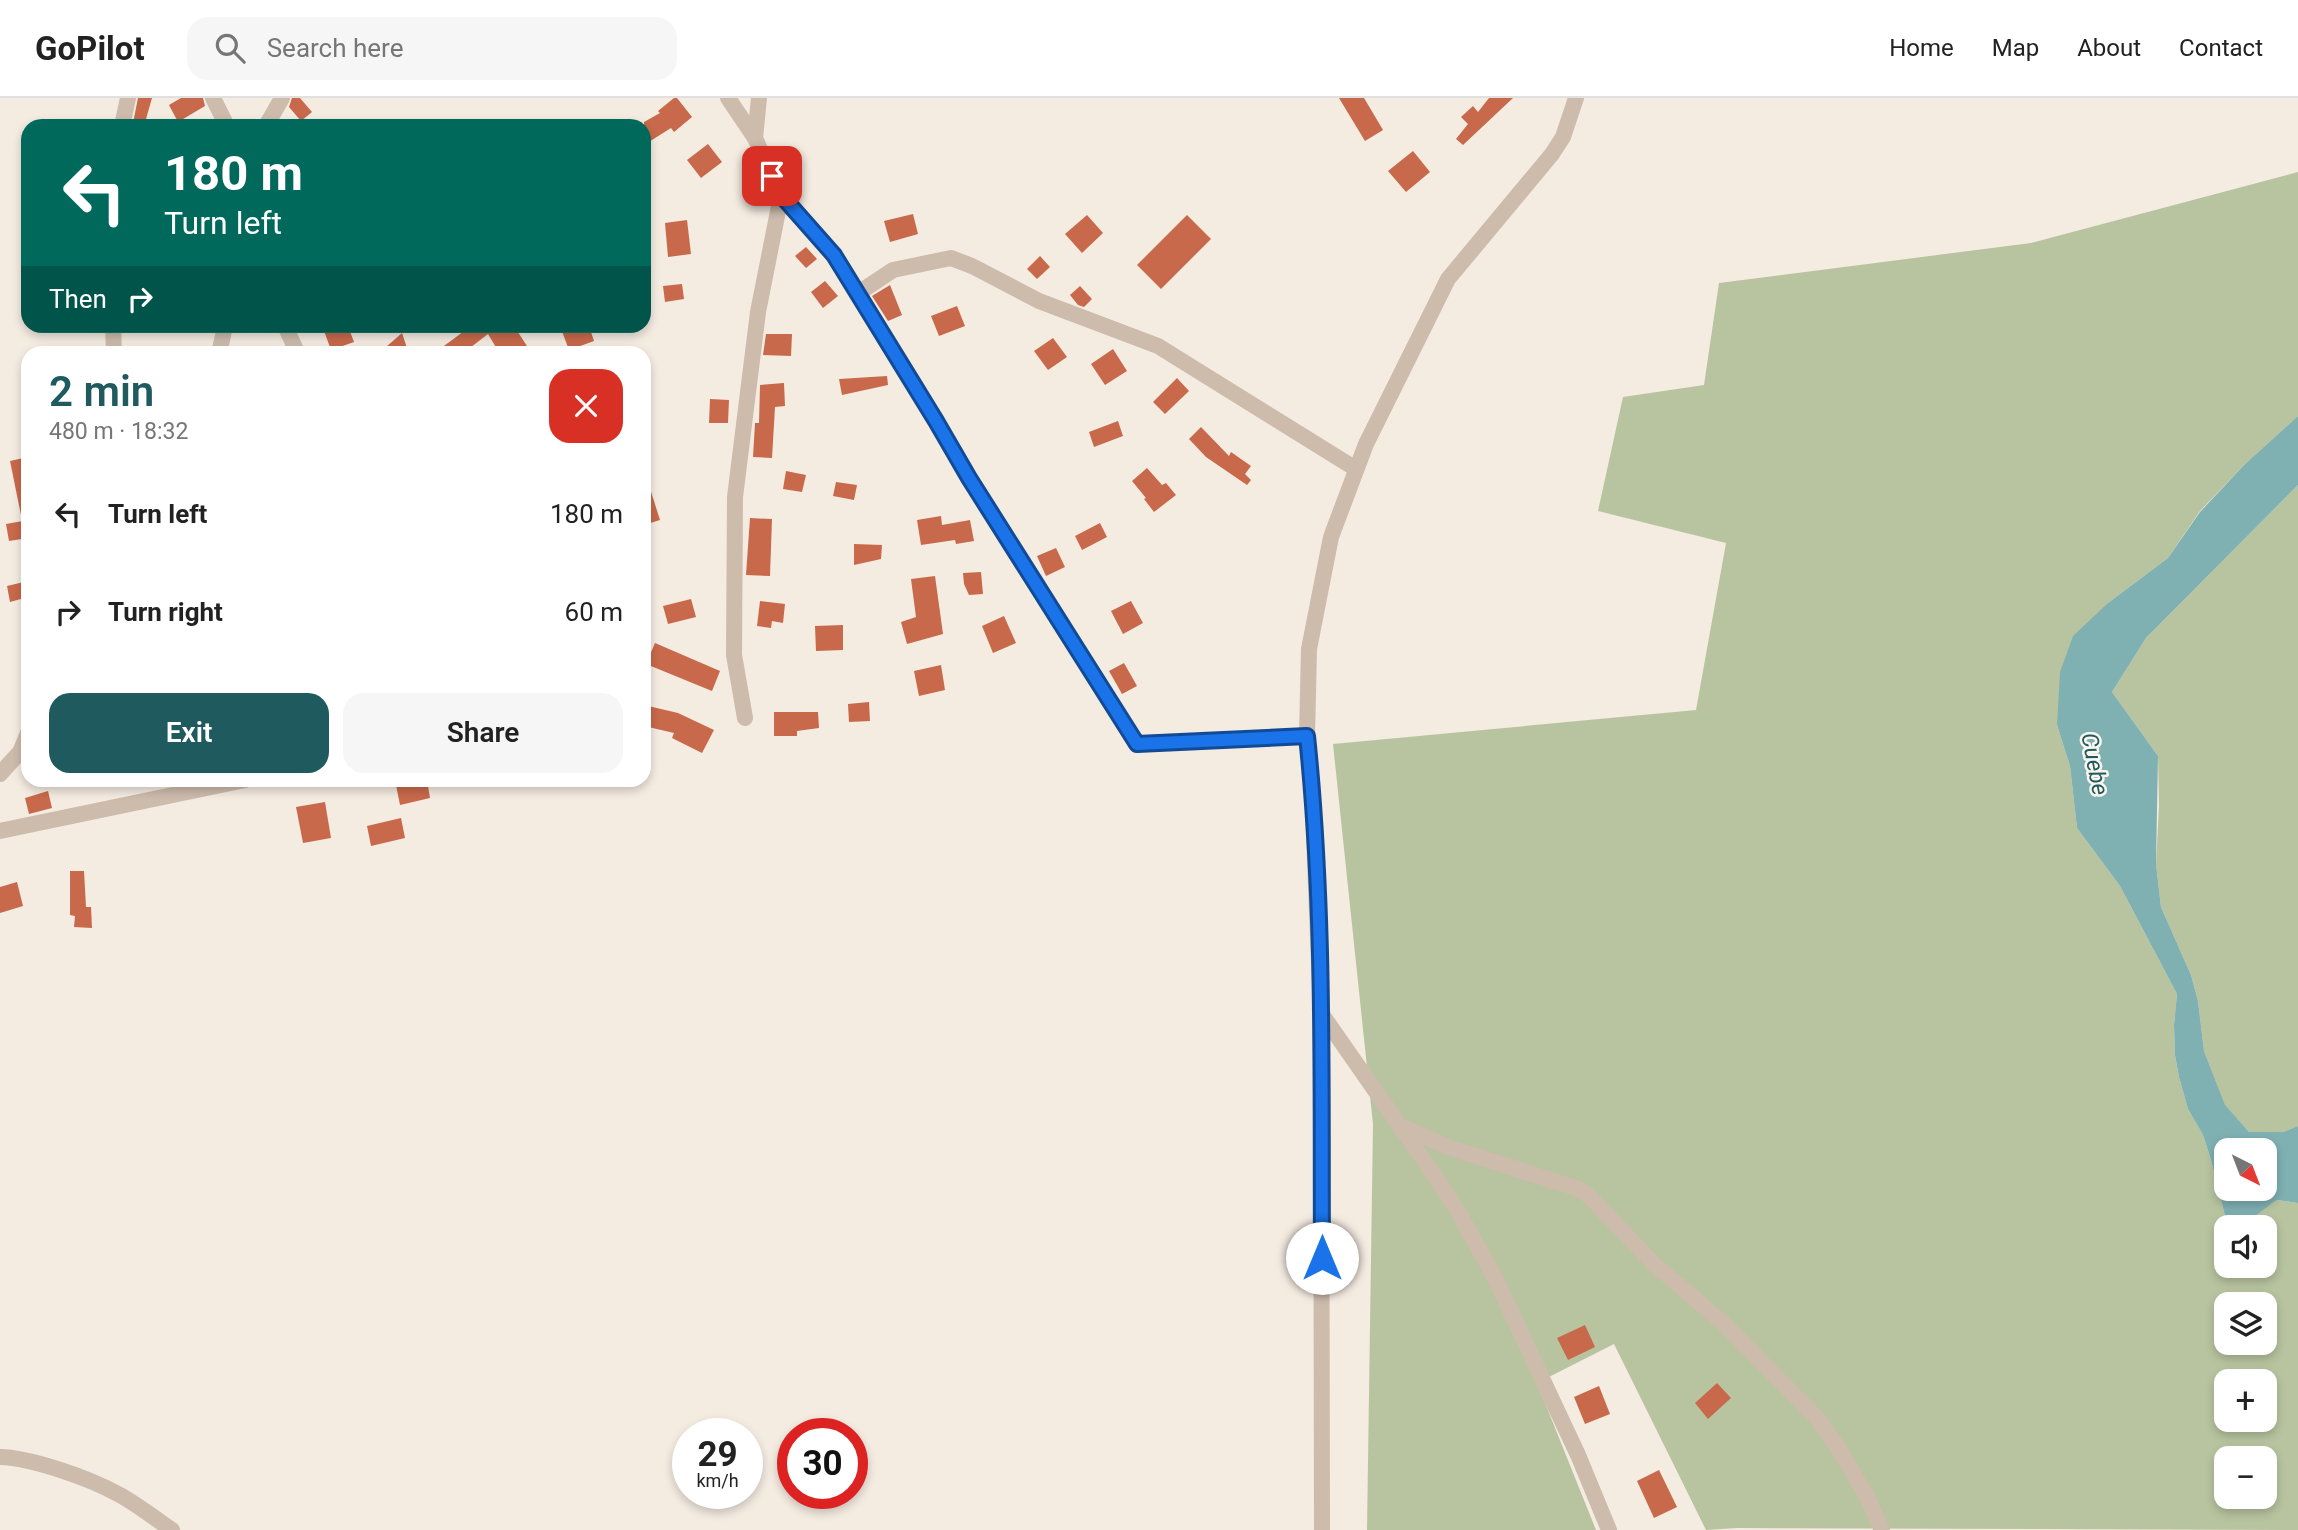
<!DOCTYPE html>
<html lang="en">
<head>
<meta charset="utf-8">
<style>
	:root { --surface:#fff; --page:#f6f6f6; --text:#222; --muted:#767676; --line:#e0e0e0; --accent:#1f5a5e }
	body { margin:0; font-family:Roboto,sans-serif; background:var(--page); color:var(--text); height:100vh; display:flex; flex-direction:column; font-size:26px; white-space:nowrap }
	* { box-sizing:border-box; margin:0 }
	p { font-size:23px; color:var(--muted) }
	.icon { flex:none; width:38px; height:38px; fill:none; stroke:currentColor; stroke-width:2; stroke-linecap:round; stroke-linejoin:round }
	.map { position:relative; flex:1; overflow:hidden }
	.sheet { position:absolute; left:21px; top:248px; width:630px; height:441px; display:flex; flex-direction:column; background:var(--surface); border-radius:21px; box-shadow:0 4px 10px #0003 }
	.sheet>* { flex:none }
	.hud { position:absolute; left:21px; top:21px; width:630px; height:214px; border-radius:21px; box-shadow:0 4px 10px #0003; background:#00695c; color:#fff; overflow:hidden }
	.needle { width:46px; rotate:138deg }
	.controls { position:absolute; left:2214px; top:1040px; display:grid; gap:14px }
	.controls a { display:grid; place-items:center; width:63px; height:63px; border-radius:14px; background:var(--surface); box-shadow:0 4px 10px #0003; font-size:35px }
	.speed { position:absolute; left:672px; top:1320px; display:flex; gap:14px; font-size:35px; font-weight:700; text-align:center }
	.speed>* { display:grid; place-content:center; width:91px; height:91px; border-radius:50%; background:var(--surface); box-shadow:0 4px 10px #0003; line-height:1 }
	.speed small { font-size:18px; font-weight:400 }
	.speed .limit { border:10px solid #d22; background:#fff; color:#111 }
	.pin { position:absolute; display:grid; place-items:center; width:60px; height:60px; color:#fff; margin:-30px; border-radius:14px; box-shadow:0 4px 10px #0006 }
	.me { position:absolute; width:77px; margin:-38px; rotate:0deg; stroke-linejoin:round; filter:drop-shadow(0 0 5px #0008) }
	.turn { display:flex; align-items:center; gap:24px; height:147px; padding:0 28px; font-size:32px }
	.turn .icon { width:91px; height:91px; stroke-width:2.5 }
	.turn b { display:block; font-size:49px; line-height:60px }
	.then { display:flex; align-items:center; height:66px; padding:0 28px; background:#0003; gap:14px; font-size:26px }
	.round { display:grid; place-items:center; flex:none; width:74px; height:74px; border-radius:21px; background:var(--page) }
	.summary { display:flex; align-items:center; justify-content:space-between; height:119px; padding:0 28px }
	h1 { font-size:42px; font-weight:600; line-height:52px; color:var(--accent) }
	.button { display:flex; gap:14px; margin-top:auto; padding:14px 28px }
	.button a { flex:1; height:80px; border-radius:21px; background:var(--accent); color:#fff; font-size:28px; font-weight:600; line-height:80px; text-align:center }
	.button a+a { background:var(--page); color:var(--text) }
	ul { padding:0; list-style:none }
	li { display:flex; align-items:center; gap:21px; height:98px; padding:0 28px }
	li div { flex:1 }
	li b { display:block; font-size:26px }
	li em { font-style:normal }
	header { display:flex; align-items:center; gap:42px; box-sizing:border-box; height:98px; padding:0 35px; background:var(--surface); border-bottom:2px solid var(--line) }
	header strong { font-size:33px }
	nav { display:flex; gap:38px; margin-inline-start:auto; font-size:24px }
	.search { width:490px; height:63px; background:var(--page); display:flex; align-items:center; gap:18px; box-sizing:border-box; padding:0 24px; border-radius:21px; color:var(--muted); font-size:26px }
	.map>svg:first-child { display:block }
	.green { fill:#b8c4a0; fill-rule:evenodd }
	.water { fill:#7fb0b2; fill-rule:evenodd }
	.building { fill:#c8694b }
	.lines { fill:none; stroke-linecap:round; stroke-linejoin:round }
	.street { stroke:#cdbbac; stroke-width:16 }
	.route-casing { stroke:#114b97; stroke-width:18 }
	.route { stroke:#1a73e8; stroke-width:12 }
	.labels { text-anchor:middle; stroke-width:5; stroke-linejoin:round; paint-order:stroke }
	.water-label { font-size:23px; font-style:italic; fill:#1f5a5e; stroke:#fbf5ee }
</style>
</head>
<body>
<header>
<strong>GoPilot</strong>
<div class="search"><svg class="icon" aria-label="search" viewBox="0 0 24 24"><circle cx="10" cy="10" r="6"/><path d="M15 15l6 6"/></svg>Search here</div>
<nav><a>Home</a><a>Map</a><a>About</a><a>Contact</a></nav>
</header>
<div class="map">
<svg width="2298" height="1432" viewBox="0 0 2298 1432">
	<rect width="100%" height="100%" fill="#f4ebe1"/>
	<g class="green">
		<path d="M2298 74V318L2245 366 2200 413 2168 460 2108 505 2057 627 2070 668 2077 730 2120 788 2177 896 2174 927 2175 957 2179 979 2188 1011 2203 1037 2211 1062 2226 1122 2243 1127 2257 1114 2277 1102 2298 1105V1432L1737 1430 1706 1432 1614 1246 1537 1285 1596 1432H1367L1373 1026 1333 646 1696 612 1726 445 1598 413 1623 299 1704 287 1719 185 2031 145ZM2226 1129H2264V1167H2226ZM2226 1206H2264V1244H2226ZM2226 1283H2264V1321H2226ZM2226 1360H2264V1398H2226Z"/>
		<polygon points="2298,387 2298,1028 2283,1034 2249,1034 2225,1008 2204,953 2198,903 2191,877 2161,809 2156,766 2159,707 2158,658 2112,594 2146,540"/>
	</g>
	<path class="water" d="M2298 318V387L2146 540 2112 594 2158 658 2156 766 2161 809 2191 877 2198 903 2204 953 2225 1007 2249 1034H2283L2298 1028V1105L2277 1102C2265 1109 2247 1127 2235 1128L2226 1122 2211 1062 2203 1037 2188 1011 2179 979 2175 957 2174 927 2177 896 2120 788 2077 730 2070 668 2057 627 2060 574 2073 538 2108 505 2168 460 2200 414 2245 366ZM2226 1052H2264V1090H2226Z"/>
	<g class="building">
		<polygon points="138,0 152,0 144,28 133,25"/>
		<polygon points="181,0 203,0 205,8 178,24 169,7"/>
		<polygon points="292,0 300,0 312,14 301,23 289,9"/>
		<polygon points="674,0 677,0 692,19 674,34 671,30 644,47 644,24 660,15 658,13"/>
		<polygon points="1339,0 1364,0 1383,32 1365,43"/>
		<polygon points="1489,0 1513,0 1463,47 1456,41 1468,26 1461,19 1473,8 1478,14"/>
		<polygon points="708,46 722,64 701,80 687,62"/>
		<polygon points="1413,53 1430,74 1406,94 1388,73"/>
		<polygon points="913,116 918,136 890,144 884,123"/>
		<polygon points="1087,117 1103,135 1082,155 1065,136"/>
		<polygon points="1187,117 1211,141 1161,191 1137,167"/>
		<polygon points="687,122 691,156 668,159 665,125"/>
		<polygon points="806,149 817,161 806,170 795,158"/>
		<polygon points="1040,158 1050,169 1037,181 1027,171"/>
		<polygon points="825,183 838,198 823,210 811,194"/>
		<polygon points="682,186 684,201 665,204 663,188"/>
		<polygon points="890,187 902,217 888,223 872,198"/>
		<polygon points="1080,188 1092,201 1084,209 1078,207 1070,197"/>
		<polygon points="957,208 965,228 939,238 931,218"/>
		<polygon points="340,228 348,228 354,244 331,252 324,233"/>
		<polygon points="471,228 514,228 527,248 515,256 500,256 488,236 462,256 433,256"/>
		<polygon points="560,228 589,228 594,243 569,252"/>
		<polygon points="402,235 409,256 378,256"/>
		<polygon points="766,236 792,236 791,258 763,257"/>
		<polygon points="1053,240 1067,259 1048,272 1034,253"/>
		<polygon points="1113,251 1127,273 1105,287 1091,266"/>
		<polygon points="887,278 888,287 842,297 839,281"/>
		<polygon points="1177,280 1189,293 1165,316 1153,304"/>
		<polygon points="784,285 785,308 775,309 772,360 753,359 755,325 759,325 760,287"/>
		<polygon points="710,301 729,302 728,325 709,325"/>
		<polygon points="1118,323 1123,338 1094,349 1089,334"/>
		<polygon points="1201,329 1229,358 1231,354 1251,368 1245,376 1251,382 1247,387 1206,359 1189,341"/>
		<polygon points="28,359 28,416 21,417 10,363"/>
		<polygon points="1147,370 1162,387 1166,385 1176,397 1154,414 1144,401 1146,400 1132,383"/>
		<polygon points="786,373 806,377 802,394 783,391"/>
		<polygon points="644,381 647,381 660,422 644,427"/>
		<polygon points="836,384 857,387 854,402 833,398"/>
		<polygon points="941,418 942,427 970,422 974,443 956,446 955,442 921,447 917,422"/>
		<polygon points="750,420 772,421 770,478 746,477"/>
		<polygon points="28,422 28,440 9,443 6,426"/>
		<polygon points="1100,425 1107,439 1082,452 1075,438"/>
		<polygon points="854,446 882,447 881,461 854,467"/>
		<polygon points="1056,450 1065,469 1046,478 1037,458"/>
		<polygon points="981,474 983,496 969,497 964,486 963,475"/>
		<polygon points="935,478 943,536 907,546 901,524 916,519 911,481"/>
		<polygon points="28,483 28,499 10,504 7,488"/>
		<polygon points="691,501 696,519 668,526 663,508"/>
		<polygon points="760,503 785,506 783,525 772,523 771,530 757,528"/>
		<polygon points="1131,503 1143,525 1123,536 1111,513"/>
		<polygon points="1004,518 1016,545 993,555 982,528"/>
		<polygon points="843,527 843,552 816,553 815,528"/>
		<polygon points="655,545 720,573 712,593 646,566"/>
		<polygon points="1124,565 1137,588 1122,596 1109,573"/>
		<polygon points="941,567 945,592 919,598 914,573"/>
		<polygon points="869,604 870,623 849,624 848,606"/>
		<polygon points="644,607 678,615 714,632 702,655 672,640 674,635 644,628"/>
		<polygon points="774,614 818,614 819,630 797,633 797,638 774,638"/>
		<polygon points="416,682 427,682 430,700 400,707 396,687"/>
		<polygon points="48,693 52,710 29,716 25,700"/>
		<polygon points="325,704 331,740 303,745 296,709"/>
		<polygon points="401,720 405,740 371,748 367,728"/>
		<polygon points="70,773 84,773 86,809 91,809 92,830 74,829 75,818 70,817"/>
		<polygon points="17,784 23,808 0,815 0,789"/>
		<polygon points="1585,1227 1595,1249 1568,1262 1557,1240"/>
		<polygon points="1717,1285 1731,1300 1708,1321 1695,1305"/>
		<polygon points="1599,1288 1610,1316 1585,1326 1574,1299"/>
		<polygon points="1659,1372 1677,1409 1654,1420 1637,1383"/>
	</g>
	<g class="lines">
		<g class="street">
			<polyline points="213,0 227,28"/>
			<polyline points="728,0 755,40"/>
			<polyline points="122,28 128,0"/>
			<polyline points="266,28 282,0"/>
			<polyline points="781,98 834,157 917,290 969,380 1137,646 1307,638"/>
			<polyline points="857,196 893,172 951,160 972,168 1039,203 1158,248 1356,371"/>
			<polyline points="113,228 114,256"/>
			<polyline points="285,228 298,256"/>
			<polyline points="219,256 225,228"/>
			<polyline points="745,620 734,557 735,399 758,214 781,98 755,40 759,0"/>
			<polyline points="0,676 20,654 28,635"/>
			<polyline points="0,733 245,682"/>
			<polyline points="1321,915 1434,1077 1460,1117 1494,1178 1578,1357 1609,1432"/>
			<polyline points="1400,1028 1451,1050 1579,1091 1589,1098 1654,1166 1722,1224 1817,1320 1837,1348 1866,1397 1882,1432"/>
			<path d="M0 1359C32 1360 89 1380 118 1396 137 1406 154 1420 172 1432"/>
			<polyline points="1322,1432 1321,915 1312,688 1307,638 1309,551 1331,439 1366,346 1448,181 1552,56 1563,39 1576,0"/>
		</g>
	</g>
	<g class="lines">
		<defs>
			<path id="route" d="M772 78 781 97 834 157 936 323 969 380 1137 646 1307 638C1325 811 1321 986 1322 1160"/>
		</defs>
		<use href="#route" class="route-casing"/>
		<use href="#route" class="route"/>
	</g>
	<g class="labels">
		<g class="water-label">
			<text transform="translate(2095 666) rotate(79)" y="8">Cuebe</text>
		</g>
	</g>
</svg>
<div class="controls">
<a><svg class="needle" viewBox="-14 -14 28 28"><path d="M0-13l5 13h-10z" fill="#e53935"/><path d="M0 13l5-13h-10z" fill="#767676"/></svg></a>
<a><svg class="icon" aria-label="sound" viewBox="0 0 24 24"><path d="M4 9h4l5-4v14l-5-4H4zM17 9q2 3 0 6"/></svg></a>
<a><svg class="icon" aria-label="layers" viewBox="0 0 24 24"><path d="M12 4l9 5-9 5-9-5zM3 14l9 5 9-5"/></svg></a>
<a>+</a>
<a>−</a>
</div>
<div class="speed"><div>29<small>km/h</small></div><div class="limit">30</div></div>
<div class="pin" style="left:772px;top:78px;background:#d93025"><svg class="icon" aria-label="arrive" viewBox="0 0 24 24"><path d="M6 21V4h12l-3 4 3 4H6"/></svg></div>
<svg class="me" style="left:1322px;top:1160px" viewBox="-20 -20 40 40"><circle r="19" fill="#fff"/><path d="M0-13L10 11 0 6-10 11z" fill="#1a73e8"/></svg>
<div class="hud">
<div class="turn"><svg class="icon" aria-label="left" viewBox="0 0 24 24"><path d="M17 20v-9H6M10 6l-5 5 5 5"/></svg><div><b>180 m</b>Turn left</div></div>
<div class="then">Then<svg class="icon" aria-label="right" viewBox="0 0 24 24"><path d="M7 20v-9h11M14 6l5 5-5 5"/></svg></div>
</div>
<section class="sheet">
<div class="summary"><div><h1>2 min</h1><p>480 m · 18:32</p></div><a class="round" style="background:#d93025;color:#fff"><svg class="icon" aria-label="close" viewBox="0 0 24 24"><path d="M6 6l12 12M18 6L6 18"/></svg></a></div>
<ul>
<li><svg class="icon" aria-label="left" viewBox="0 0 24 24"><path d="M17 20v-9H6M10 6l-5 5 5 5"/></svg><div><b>Turn left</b></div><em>180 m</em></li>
<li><svg class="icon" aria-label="right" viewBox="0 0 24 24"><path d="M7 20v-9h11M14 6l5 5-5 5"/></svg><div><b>Turn right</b></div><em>60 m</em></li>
</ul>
<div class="button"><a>Exit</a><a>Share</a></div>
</section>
</div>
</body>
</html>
